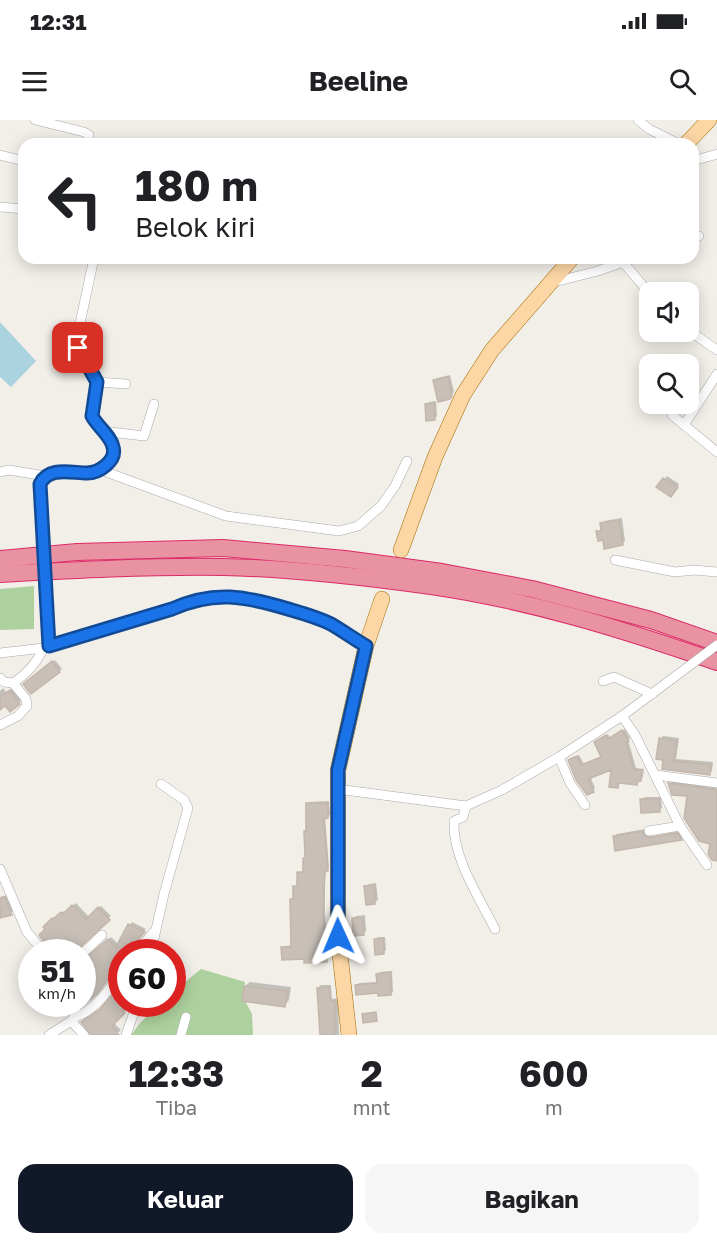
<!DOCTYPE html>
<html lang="id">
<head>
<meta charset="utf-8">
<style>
	:root { --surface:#fff; --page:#f6f6f6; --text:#202124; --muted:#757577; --accent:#111827 }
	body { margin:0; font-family:"Golos Text",sans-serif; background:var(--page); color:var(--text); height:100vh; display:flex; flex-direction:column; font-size:22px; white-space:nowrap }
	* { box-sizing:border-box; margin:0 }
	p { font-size:20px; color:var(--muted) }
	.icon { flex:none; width:33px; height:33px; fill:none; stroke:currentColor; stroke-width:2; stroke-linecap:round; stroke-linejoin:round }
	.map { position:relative; height:915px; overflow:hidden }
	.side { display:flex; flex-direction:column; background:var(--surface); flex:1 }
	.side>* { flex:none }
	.guide { position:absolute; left:18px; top:18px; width:681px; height:126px; border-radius:18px; box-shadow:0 3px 15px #0003; background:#fff; color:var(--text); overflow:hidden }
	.tools { position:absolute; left:639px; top:162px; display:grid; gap:12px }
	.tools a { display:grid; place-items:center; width:60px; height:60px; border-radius:12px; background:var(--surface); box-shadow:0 3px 15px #0003; font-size:30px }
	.speed { position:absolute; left:18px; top:819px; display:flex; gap:12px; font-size:30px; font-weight:700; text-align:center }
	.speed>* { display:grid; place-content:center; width:78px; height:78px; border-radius:50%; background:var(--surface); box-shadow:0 3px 15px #0003; line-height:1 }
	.speed small { font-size:15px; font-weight:400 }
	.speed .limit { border:9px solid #d22; background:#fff; color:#111 }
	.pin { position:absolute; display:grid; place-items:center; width:51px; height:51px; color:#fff; margin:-26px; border-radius:12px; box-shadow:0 3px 9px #0006 }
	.me { position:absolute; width:66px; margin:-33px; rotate:359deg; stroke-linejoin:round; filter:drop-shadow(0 0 4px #0008) }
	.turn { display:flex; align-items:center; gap:21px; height:126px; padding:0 18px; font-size:27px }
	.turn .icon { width:78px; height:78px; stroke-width:2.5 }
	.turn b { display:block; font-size:42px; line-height:51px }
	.eta { display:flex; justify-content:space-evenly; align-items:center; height:102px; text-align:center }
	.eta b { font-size:36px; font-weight:700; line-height:42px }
	.cta { display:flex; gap:12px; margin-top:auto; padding:12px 18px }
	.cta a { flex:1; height:69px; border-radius:18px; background:var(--accent); color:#fff; font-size:24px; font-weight:700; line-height:69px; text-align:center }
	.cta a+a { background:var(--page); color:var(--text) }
	.status { display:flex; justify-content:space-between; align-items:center; height:42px; padding:0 30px; background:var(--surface); direction:ltr }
	.status svg { height:16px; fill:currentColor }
	header { display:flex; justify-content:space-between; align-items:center; height:78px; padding:0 18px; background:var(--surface); font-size:27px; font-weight:700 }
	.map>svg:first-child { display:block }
	.forest { fill:#add19e }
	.water { fill:#aad3df }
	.shadow { fill:#0003 }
	.building { fill:#c7bfb8; stroke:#c4b6ab; stroke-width:1.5 }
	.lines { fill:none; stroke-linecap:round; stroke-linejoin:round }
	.street-casing { stroke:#a9a9a9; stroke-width:10 }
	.primary-casing { stroke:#a06b00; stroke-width:16 }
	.highway-casing { stroke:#dc2a67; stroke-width:18 }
	.street { stroke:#fff; stroke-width:9 }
	.primary { stroke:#fcd6a4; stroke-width:15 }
	.highway { stroke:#e892a2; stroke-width:16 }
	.street-bridge-casing { stroke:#a9a9a9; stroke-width:10; stroke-linecap:butt }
	.street-bridge { stroke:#fff; stroke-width:9 }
	.route-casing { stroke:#114b97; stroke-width:15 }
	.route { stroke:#1a73e8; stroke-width:10 }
</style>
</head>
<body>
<div class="status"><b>12:31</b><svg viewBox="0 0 49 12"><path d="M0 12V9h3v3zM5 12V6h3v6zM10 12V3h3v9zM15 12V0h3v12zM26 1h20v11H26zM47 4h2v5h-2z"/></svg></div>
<header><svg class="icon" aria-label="menu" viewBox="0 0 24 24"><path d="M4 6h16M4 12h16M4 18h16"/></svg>Beeline<svg class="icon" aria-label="search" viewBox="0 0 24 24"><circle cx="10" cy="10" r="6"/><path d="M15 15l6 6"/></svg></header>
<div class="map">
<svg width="717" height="915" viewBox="0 0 717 915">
	<rect width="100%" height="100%" fill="#f2efe9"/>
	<g class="forest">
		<polygon points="34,466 34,509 0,510 0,469"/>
		<polygon points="201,849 245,862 243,877 252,894 253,915 131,915 140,903 160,884 172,884 173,872"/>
	</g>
	<polygon class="water" points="0,202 36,241 11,267 0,257"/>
	<g class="shadow">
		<polygon points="450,255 454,272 450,278 434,260 437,258"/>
		<polygon points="436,281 437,296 434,299 427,284 429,282"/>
		<polygon points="667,356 679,364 674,372 659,367"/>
		<polygon points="622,398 625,421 622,424 604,418 598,412 602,409 602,404 604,401"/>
		<polygon points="55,540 62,549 31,572 27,562"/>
		<polygon points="3,568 7,573 12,569 21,579 20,582 17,584 6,584 0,588 0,571"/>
		<polygon points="625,609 630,618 628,620 636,648 644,649 643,657 637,663 620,662 618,666 613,647 590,656 595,668 593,671 572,639 579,635 584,644 603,637 598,620 608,614 610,618"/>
		<polygon points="663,616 679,618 676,639 713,642 712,651 709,654 664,639 660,619"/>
		<polygon points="672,661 717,667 717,740 712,723 688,675 670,664"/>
		<polygon points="645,677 661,677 662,688 659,690 642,680"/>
		<polygon points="329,681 330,695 325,697 329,747 326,749 325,760 325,791 328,839 326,841 305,837 283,828 285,826 293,825 291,780 293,777 294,767 299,764 298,753 305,750 308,709 307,684 309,682"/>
		<polygon points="645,709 647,713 653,716 680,711 683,716 681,719 616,729 614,717 617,714"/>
		<polygon points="376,763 378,780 375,782 366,767 369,764"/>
		<polygon points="7,775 14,791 0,796 0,777"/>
		<polygon points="76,783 89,797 101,786 111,796 79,826 78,832 52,832 47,809 45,807 55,797 57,798 64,791 66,792"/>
		<polygon points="365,795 366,811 363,814 353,799 356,796"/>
		<polygon points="132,802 146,809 131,826 133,832 122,832 117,846 82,879 82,838 91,837 111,817 119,825"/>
		<polygon points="378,817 385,817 386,830 383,833 375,820"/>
		<polygon points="392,851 393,872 391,874 357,866 359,863 379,862 378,854 380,852"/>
		<polygon points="250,862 291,867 289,880 285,885 245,866"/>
		<polygon points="321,865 331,865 332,879 338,878 339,915 321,915 318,868"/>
		<polygon points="118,880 127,889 113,902 121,910 115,915 93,915 98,893"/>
	</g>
	<g class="building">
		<polygon points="448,257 452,276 450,279 438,282 433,260"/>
		<polygon points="434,283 435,300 426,301 425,284"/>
		<polygon points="663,358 678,367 671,377 656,367"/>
		<polygon points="619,400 623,425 604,429 603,420 598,421 596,411 601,411 600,403"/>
		<polygon points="52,541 60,552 31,574 23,564"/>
		<polygon points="10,570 20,584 10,592 5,586 0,590 0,577"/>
		<polygon points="622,610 629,621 626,623 634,650 642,650 641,661 638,661 637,665 619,663 618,668 609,667 611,650 588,659 594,672 587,675 576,660 568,640 577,636 581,645 601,637 594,622 606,615 608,619"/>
		<polygon points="659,618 677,621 674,641 711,645 710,655 662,649 663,640 656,639"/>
		<polygon points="668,663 717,670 717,741 712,740 708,734 710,724 699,721 684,698 687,676 672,675"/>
		<polygon points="640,679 659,679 660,692 641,693"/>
		<polygon points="306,683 328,683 328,698 324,699 328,751 325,751 323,794 327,842 304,843 304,839 282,840 281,827 291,827 290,779 293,779 293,766 297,766 297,752 303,752 303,738 305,738 304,711 306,711"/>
		<polygon points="642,711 644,716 649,718 677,713 682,720 615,731 613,716"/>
		<polygon points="374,765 375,784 366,785 364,766"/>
		<polygon points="4,777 12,795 0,798 0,778"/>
		<polygon points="72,785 86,799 98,787 110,800 75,832 51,832 49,828 39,815 45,809 43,807 52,798 53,799 61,792 63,794"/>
		<polygon points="352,798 362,798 364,815 353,816"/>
		<polygon points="128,804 145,812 131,827 129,832 122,832 122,845 117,848 97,874 83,886 82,841 108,819 116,827"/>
		<polygon points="374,819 383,819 384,834 375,835"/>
		<polygon points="390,852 391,875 378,876 378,873 356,875 355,865 377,863 376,854"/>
		<polygon points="122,864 122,889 125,893 112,906 119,915 91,915 81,902 100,889"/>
		<polygon points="244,866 288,871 285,887 242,881"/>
		<polygon points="329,867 330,881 335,881 335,915 320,915 317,868"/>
		<polygon points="376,892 377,901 363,903 362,894"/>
	</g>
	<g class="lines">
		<defs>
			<g id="street">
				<polyline points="35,0 84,12 89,15"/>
				<polyline points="638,0 649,9 679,24"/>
				<polyline points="0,35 24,41"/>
				<polyline points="693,41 717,34"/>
				<polyline points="0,87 24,89"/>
				<polyline points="693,118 699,116"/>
				<polyline points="623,142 650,174"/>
				<polyline points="554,162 598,151 634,138"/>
				<polyline points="688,210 717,230"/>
				<polyline points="97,262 126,264"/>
				<polyline points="672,295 717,332"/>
				<polyline points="684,305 717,254"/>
				<polyline points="102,311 144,316 154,284"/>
				<polyline points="98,349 226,396 339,411 358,406 381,386 395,366 407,341"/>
				<polyline points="0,352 9,350 45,356"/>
				<path d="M40 372C38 342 73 355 89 353 101 351 115 341 113 328 112 319 97 304 92 296L97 262 80 234 76 222 94 138"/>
				<polyline points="615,440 675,452 694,450 717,452"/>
				<path d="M0 533 44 528 172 489C214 470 245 476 288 489 302 493 318 497 331 504 343 510 354 519 366 526"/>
				<path d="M0 558 4 562 13 563C28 553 36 543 44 528"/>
				<polyline points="603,561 614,557 652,574"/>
				<polyline points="622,596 635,615 680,706 707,745"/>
				<polyline points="0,605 18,596 27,586 26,579 13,563"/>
				<polyline points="559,637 570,663 585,685"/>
				<polyline points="656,655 717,663"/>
				<polyline points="337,669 466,686 502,670 559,637 622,596 669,561"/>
				<path d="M466 686 463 697 454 701C452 737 479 777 495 809"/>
				<polyline points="649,711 680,706"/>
				<polyline points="0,749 27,812 44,832"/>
				<polyline points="136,832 154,812"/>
				<polyline points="151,832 164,774 188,688 184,680 161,664"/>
				<polyline points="82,834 102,815"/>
				<polyline points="75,897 76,884"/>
				<polyline points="71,901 84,915"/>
				<path d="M49 915 71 901 75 897C95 891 110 868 122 852"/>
				<polyline points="126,915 137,884"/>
				<polyline points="181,915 186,897"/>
			</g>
			<g id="primary">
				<polyline points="686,24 709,0"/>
				<polyline points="401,430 435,337 463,275 492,230 572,138"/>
				<polyline points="349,915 338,816 338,650 366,526 382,479"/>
			</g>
			<g id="highway">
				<polyline points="0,439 77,432 223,428 345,439 442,452 532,469 651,500 717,523"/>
				<path d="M0 454C74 450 148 446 223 447 290 448 365 457 431 466 529 480 625 510 717 542"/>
			</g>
		</defs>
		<use href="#street" class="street-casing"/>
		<use href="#primary" class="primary-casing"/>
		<use href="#highway" class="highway-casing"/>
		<use href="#street" class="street"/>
		<use href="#primary" class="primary"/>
		<use href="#highway" class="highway"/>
		<defs>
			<g id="street-bridge">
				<polyline points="40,372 47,515"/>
				<polyline points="669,561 717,525"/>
			</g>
		</defs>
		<use href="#street-bridge" class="street-bridge-casing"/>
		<use href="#street-bridge" class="street-bridge"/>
	</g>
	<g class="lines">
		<defs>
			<path id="route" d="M78 228 97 262 92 296C97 306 111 316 113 327 117 341 99 353 87 353 71 353 49 346 40 364L49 526 172 489C214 470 245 476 288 489 302 493 317 497 331 504 343 511 354 519 366 526L338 650V816"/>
		</defs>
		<use href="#route" class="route-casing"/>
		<use href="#route" class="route"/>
	</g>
</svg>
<div class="tools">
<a><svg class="icon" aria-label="sound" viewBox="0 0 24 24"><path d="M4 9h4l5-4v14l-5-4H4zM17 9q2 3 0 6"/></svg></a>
<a><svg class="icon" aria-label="search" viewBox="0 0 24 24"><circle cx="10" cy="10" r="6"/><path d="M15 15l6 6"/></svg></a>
</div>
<div class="speed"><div>51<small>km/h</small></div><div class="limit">60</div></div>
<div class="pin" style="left:78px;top:228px;background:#d93025"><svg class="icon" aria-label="arrive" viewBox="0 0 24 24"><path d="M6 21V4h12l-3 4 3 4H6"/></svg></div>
<svg class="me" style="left:338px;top:816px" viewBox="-20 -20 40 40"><path d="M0-17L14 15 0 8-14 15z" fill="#1a73e8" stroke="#fff" stroke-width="4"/></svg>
<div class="guide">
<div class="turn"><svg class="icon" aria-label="left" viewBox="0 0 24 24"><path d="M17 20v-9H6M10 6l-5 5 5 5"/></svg><div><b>180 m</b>Belok kiri</div></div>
</div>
</div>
<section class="side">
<div class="eta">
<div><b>12:33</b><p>Tiba</p></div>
<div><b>2</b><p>mnt</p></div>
<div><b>600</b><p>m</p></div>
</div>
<div class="cta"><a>Keluar</a><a>Bagikan</a></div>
</section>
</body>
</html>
